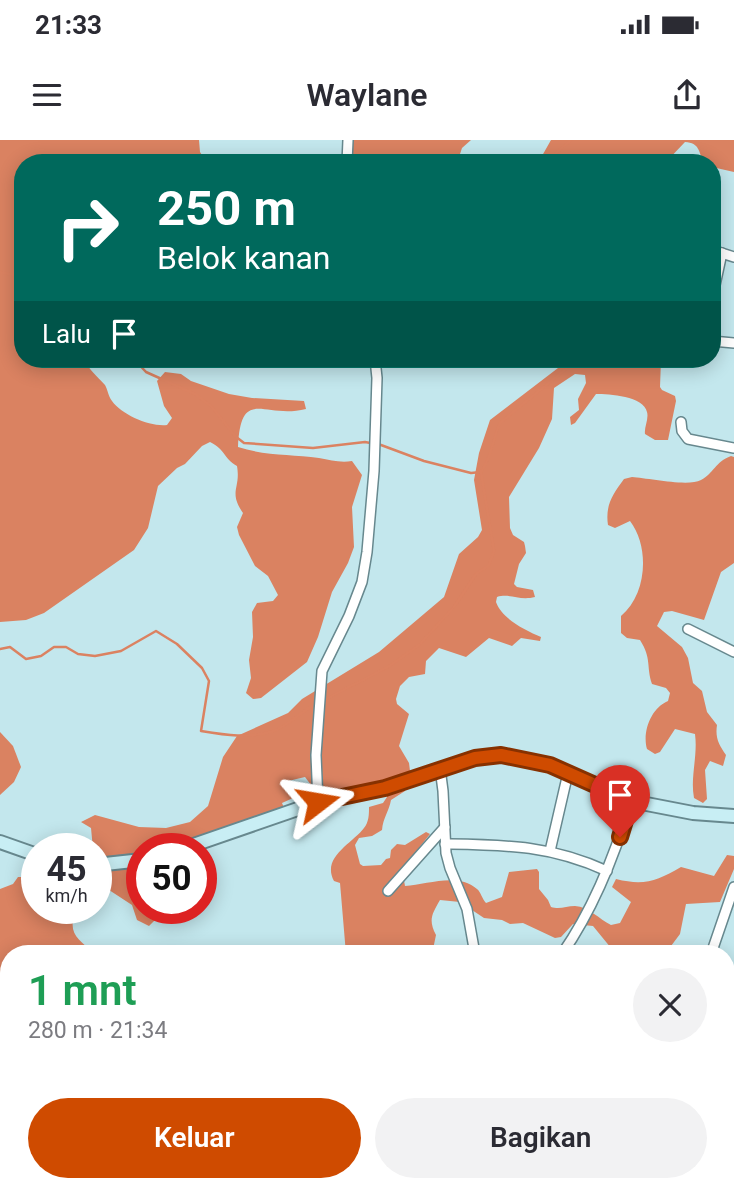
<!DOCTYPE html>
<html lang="id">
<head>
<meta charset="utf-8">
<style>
	:root { --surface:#fff; --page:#f2f2f3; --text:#2b2b33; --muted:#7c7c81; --accent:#cf4b00 }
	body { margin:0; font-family:Roboto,sans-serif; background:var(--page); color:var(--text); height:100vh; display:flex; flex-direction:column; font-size:26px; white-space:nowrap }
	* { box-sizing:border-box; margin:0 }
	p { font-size:23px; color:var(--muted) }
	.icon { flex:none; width:38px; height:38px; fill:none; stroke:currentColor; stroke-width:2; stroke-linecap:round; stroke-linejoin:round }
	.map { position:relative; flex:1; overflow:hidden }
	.side { position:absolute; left:0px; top:805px; width:735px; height:247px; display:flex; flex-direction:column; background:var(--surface); border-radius:28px 28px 0 0; box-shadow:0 4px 18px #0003 }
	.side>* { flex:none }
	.banner { position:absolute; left:14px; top:14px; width:707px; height:214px; border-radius:28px; box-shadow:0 4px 18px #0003; background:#00695c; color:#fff; overflow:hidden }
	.speed { position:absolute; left:21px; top:693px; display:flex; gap:14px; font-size:35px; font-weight:700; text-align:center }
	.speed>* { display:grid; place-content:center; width:91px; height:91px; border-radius:50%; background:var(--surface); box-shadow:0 4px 18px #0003; line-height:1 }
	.speed small { font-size:18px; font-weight:400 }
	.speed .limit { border:10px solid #d22; background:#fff; color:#111 }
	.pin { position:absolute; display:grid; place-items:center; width:60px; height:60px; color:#fff; margin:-72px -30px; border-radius:50% 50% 50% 0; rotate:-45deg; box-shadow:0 0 7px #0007 }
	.pin .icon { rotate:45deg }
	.me { position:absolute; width:77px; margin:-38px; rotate:76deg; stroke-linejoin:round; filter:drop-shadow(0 0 5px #0008) }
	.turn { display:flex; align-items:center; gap:24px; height:147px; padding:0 28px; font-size:32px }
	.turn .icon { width:91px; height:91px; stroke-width:2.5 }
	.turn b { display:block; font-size:49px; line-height:60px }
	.then { display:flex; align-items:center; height:66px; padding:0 28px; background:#0003; gap:14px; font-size:26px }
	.round { display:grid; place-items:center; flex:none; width:74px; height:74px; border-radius:37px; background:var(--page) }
	.summary { display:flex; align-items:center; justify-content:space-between; height:119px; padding:0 28px }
	h1 { font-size:42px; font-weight:600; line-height:52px; color:#1e9e55 }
	.primary-button { display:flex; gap:14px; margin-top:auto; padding:14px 28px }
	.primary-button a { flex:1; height:80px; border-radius:42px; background:var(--accent); color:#fff; font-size:28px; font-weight:600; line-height:80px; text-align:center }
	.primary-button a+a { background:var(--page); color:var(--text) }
	.status { display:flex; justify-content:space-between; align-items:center; height:49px; padding:0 35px; background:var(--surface); direction:ltr }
	.status svg { height:19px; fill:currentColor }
	header { display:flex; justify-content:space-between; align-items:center; height:91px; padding:0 28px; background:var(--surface); font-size:32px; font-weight:600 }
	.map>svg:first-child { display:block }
	.forest { fill:#da8261 }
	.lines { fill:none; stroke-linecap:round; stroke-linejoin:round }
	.stream { stroke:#db8261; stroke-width:2.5 }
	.street-casing { stroke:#67888e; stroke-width:12 }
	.secondary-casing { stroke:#67888e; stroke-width:16 }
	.street { stroke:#fff; stroke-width:9 }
	.secondary { stroke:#c8eef4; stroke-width:12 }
	.route-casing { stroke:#873100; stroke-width:18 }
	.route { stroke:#cf4b00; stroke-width:12 }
</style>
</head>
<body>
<div class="status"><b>21:33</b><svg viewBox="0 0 49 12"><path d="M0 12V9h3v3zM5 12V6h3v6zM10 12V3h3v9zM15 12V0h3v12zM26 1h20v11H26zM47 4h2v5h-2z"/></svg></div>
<header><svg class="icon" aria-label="menu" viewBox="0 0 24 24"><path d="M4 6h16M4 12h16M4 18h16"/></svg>Waylane<svg class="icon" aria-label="share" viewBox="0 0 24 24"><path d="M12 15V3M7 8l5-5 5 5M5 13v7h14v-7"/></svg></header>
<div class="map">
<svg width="734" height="1051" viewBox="0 0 734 1051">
	<rect width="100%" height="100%" fill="#c3e7ed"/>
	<g class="forest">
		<path d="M0 0H199L200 12 207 23H103L78 16 63 23H23V219H84C89 230 97 236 105 245 108 250 108 256 112 261 122 275 150 287 167 285L172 278 164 266 157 241 165 232 181 234 191 241 229 254 252 258 304 261 306 269C264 280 241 245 238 307 265 316 292 314 319 318 331 320 340 323 352 321L362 335 352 367 354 407 348 423 332 452 318 497 307 522 261 558 253 559 246 553 251 538 249 520 253 497 252 472 257 463 273 461 278 455 268 436 255 426 239 395 237 387 243 373C228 351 241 349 237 326 223 318 226 310 210 302L202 306 185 324 177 328 158 346 148 388 134 410 44 473 26 480 0 482Z"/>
		<polygon points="352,0 471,0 462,8 457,23 342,23 343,15"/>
		<path d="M551 0H734V32L712 27V23H704C698 11 700 3 685 2L665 23H538Z"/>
		<path d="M566 219 661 220 660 247 662 250 675 256 676 261 668 300H655L645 294C644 287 649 279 647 272 644 256 609 254 596 254L575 283 571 285 570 277 579 270 578 259 586 243 585 235 575 234 554 248 552 279 539 308 509 357 510 388 513 395 524 402 525 406 526 413 519 424 514 444 517 447 533 450 535 457C519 461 510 453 497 457L496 462C502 479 525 490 541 497L540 501 521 498 512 506 489 498 466 517 439 508 426 521 425 534 409 537 400 546 396 559 397 564 409 574 399 606 409 623 410 631 405 651 391 660C389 671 383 678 382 690L372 696 359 698 355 705 360 724 363 726 381 725 386 719 390 718 391 710 397 704 405 705 426 692 430 694 402 729 405 746C427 745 457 732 477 749 481 752 482 759 486 763L502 757 509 732 537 729 539 732V749L548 760 551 767C560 770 566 766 575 766 589 767 599 779 611 785L620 783 631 762 612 747 616 739C644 746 657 741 681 727L714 736 727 715 734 716V729L720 762 686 764 680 794 671 806 670 814H610L611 808 593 786 573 784 561 797 555 798 523 783 510 784 502 780 484 778 460 762 440 760C432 774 428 780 436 795L432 814H346L340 743 334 741C321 717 353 703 364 688 369 682 369 674 369 667L383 663 387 657 386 651 324 665 323 650 311 645 305 637 288 641 293 658 282 663 289 680 240 694 201 709H142V768H167L149 786 137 780 132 765 106 748 110 740 108 719 96 715V709H93L91 688 81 682 95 675 139 687 166 688 190 682 208 666 223 617 237 596 288 573 302 559 379 512 444 457 459 414 478 397 482 390 474 340 479 313 490 280 558 228 565 223Z"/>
		<path d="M731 316 734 317V423L721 432 704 480 672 471 664 472 657 486 682 507 688 518 693 543 702 551 707 572 717 585C715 598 719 605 726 615L723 626 710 621 705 630 707 659 703 663 694 658C690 637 698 616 695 594L675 589 660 612 655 614 647 609C642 592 651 568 668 561L670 553 666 548 652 544C646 526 652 519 640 500L627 498 621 493V476C647 455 650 407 630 381L615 388 608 385C605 365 613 354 624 339L632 337C648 338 688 347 701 340 714 333 715 322 731 316Z"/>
		<polygon points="0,592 13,606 21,627 14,642 0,655"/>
		<path d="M18 737H28L32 748 37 750V768H77C66 793 77 798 95 814H9V924L0 915V749L13 744Z"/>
		<polygon points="726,919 734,919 734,1050 723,1047 715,1051 565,1051 564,1047 575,1051 581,1047 581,1043 726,1043"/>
		<polygon points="0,975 9,980 9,1043 119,1043 120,1051 0,1051"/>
		<path d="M349 1043H542L544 1051C533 1051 499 1048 492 1051H363Z"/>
	</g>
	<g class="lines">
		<g class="stream">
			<polyline points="553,23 556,13 571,0"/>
			<polyline points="0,132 13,135 23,134"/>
			<polyline points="134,219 146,232 195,254 212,267 235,296 244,303 313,308 365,302 381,305 424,321 471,333 481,332"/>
			<path d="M0 509 10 507 26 519 41 516 54 507H66L78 514 95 516 121 511 156 491 177 504 202 528 209 541 201 591C225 595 250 599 273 591 289 586 301 571 316 564"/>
			<path d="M322 561 388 527 419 505 454 467 476 434 489 425 494 411 481 332C491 319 493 298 500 283L578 219"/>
		</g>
		<defs>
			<g id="street">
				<polyline points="347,23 348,0"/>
				<polyline points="712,110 734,117"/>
				<polyline points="712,159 722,113"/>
				<polyline points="712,201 734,203"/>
				<polyline points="681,282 682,291 688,299 734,308"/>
				<polyline points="688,489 734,512"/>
				<polyline points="440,628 443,651 446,713 450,728 467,769 475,814"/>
				<polyline points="318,662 316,615 322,531 349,476 362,442 367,412 374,331 377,238 375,219"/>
				<path d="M445 704C506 705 550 705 607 731"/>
				<polyline points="550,711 568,633"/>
				<polyline points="388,751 445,687"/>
				<path d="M562 814C594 768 615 715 631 661"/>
				<polyline points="711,814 734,747"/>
				<polyline points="0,926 9,934"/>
				<polyline points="726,966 728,966 734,948"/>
				<polyline points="140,1043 154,1051"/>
				<polyline points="471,1043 472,1051"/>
				<polyline points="548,1043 549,1051"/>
				<polyline points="710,1043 734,1048"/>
				<polyline points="228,1051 231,1043"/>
			</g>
			<g id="secondary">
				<polyline points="0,702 37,715"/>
				<polyline points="182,709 318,662 385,648 475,618 501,615 550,625 631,661 693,673 734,676"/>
				<polyline points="96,725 142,720"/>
			</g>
		</defs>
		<use href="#street" class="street-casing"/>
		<use href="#secondary" class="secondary-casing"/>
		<use href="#street" class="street"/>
		<use href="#secondary" class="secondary"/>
	</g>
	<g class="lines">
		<defs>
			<polyline id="route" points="318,662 385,648 475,618 501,615 550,625 631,661 620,697"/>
		</defs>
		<use href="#route" class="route-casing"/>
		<use href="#route" class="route"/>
	</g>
</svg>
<div class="speed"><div>45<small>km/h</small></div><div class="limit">50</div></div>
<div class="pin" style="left:620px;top:697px;background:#d93025"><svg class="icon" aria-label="arrive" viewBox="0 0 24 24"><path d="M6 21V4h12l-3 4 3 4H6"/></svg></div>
<svg class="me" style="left:318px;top:662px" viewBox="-20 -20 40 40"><path d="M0-17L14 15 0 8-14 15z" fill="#cf4b00" stroke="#fff" stroke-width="4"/></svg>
<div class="banner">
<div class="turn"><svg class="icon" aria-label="right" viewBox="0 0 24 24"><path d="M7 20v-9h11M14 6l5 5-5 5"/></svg><div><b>250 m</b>Belok kanan</div></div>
<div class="then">Lalu<svg class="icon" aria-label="arrive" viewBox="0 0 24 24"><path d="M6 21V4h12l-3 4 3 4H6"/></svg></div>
</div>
<section class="side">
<div class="summary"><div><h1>1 mnt</h1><p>280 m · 21:34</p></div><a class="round"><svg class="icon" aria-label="close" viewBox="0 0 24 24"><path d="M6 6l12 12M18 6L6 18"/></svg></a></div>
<div class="primary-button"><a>Keluar</a><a>Bagikan</a></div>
</section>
</div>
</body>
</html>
